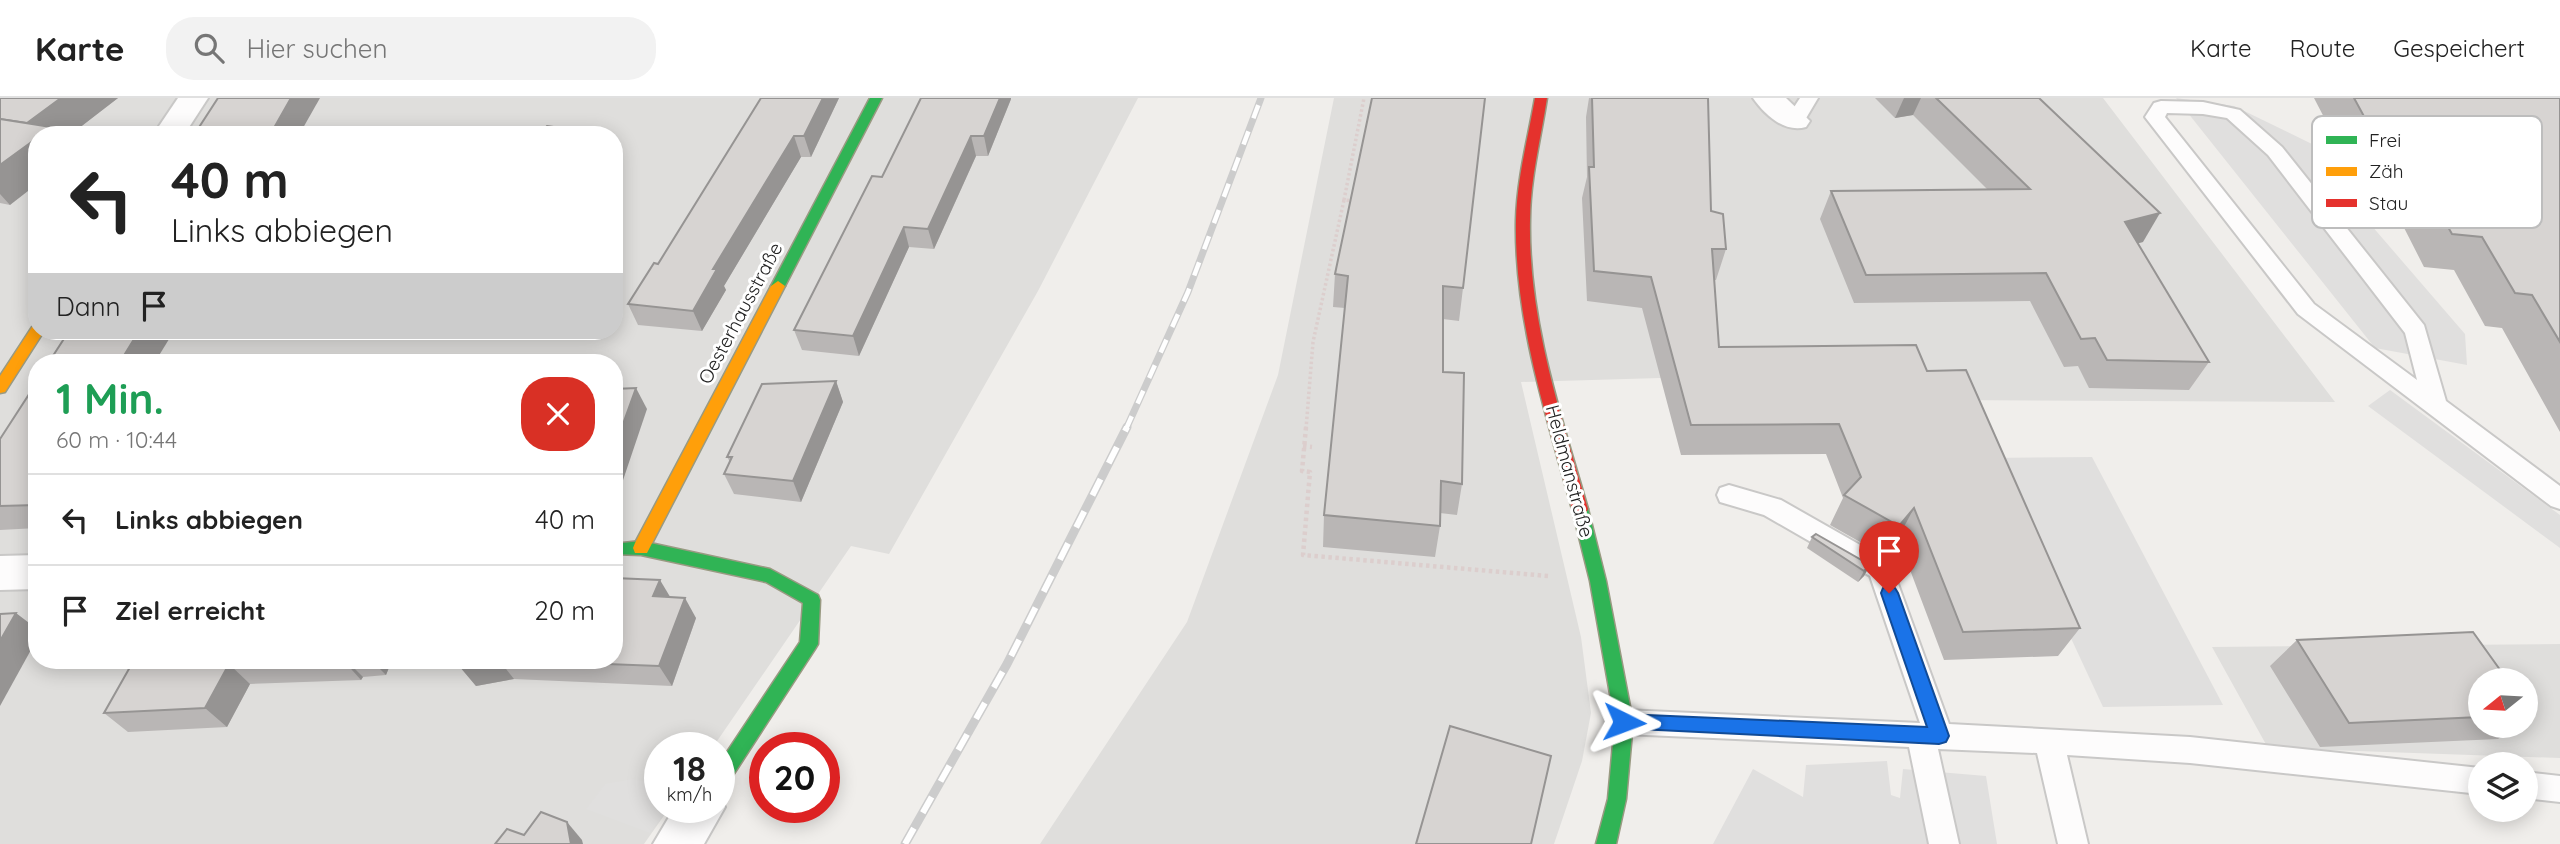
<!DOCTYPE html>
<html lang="de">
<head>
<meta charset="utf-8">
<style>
	:root { --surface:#fff; --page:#f2f2f2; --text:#222; --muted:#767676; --line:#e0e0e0 }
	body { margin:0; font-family:Quicksand,sans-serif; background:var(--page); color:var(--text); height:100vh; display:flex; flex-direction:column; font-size:26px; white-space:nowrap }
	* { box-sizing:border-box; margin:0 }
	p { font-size:23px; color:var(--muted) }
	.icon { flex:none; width:38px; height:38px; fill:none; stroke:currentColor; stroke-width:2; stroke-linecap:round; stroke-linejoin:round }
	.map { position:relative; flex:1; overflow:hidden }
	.side { position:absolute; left:28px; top:256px; width:595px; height:315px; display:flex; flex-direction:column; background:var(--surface); border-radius:28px; box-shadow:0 4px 18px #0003 }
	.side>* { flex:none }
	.guide { position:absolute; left:28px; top:28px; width:595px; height:214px; border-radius:28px; box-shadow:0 4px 18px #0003; background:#fff; color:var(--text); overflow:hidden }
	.needle { width:46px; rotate:252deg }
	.fabs { position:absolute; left:2468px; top:570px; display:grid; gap:14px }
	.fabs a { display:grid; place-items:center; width:70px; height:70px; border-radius:50%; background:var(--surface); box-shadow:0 4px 18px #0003; font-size:35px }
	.speed { position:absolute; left:644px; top:634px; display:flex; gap:14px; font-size:35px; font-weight:700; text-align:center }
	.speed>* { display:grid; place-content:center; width:91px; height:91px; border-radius:50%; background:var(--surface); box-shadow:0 4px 18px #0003; line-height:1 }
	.speed small { font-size:18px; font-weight:400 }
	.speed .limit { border:10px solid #d22; background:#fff; color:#111 }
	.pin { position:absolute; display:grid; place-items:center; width:60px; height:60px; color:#fff; margin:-72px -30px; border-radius:50% 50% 50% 0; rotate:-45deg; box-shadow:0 0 7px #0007 }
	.pin .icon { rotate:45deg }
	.me { position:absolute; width:77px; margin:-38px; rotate:93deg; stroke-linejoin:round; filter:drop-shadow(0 0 5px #0008) }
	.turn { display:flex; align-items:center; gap:24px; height:147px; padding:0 28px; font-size:32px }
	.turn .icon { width:91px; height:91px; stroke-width:2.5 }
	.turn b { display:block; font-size:49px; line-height:60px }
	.then { display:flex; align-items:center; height:66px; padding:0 28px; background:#0003; gap:14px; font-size:26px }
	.round { display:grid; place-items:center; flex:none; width:74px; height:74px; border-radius:28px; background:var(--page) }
	.overview { display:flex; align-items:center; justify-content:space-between; height:119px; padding:0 28px }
	h1 { font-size:42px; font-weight:700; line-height:52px; color:#1e9e55 }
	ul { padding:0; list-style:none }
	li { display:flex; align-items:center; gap:21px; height:91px; padding:0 28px; border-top:2px solid var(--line) }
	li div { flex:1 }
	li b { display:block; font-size:26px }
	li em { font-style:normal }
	header { display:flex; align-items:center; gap:42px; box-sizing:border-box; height:98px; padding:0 35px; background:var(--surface); border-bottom:2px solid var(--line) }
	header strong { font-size:33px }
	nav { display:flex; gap:38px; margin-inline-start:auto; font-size:24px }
	.search { width:490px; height:63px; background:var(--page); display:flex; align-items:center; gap:18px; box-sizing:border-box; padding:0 24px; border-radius:28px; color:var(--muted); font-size:26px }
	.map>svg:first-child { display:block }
	.residential { fill:#dfdedc; fill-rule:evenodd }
	.parking { fill:#e0dfde }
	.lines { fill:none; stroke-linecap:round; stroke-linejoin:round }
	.lane-casing { stroke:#c9c8c7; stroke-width:4 }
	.street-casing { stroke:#c9c8c7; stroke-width:4 }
	.fast-casing { stroke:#999a82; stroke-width:3 }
	.slow-casing { stroke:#999a82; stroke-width:3 }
	.jam-casing { stroke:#999a82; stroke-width:3 }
	.path-far1 { stroke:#dccecd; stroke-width:3.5; stroke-dasharray:2.5 2.5; stroke-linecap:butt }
	.path { stroke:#dccecd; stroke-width:4.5; stroke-dasharray:3.5 3.5; stroke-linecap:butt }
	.lane { fill:#fdfcfc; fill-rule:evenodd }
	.street { fill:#fdfcfc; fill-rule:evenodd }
	.fast { fill:#30b455; fill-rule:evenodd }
	.slow { fill:#ff9f0a; fill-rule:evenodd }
	.jam { fill:#e5322d; fill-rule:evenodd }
	.rail-far1-casing { stroke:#ccc; stroke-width:7 }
	.rail-casing { stroke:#ccc; stroke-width:9 }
	.rail-far1 { stroke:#fff; stroke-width:4.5; stroke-dasharray:14; stroke-linecap:butt }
	.rail { stroke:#fff; stroke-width:6; stroke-dasharray:18; stroke-linecap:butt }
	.wall { fill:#b9b6b5 }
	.shaded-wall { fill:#969493 }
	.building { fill:#d7d4d2; stroke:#969493; stroke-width:2 }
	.route { fill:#1a73e8; stroke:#114b97; stroke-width:2 }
	.labels { text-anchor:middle; stroke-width:6; stroke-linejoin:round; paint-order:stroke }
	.street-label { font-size:19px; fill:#222; stroke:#fff }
	.key { fill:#fff; stroke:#bdbdbd; stroke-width:2 }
	.key-label { font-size:19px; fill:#222 }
</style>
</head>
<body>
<header>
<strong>Karte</strong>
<div class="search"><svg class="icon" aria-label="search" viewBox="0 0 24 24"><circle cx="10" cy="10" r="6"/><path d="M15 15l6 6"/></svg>Hier suchen</div>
<nav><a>Karte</a><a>Route</a><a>Gespeichert</a></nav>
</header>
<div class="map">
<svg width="2560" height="746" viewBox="0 0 2560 746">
	<rect width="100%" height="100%" fill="#f0eeeb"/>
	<g class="residential">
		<path d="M21 0H1138L1038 193 889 456 851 448 713 649H660V709H670L644 746H0V12ZM37 37H614V233H37ZM37 264H614V562H37Z"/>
		<polygon points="1334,0 2103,0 2335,304 1949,302 1660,280 1521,284 1581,539 1591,615 1582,663 1554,746 1040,746 1187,524 1278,277"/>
		<path d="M2560 546V660L2268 650 2212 549ZM2480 583H2525V628H2480Z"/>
	</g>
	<g class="parking">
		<polygon points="2176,0 2234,8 2312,46 2333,114 2341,123 2365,120 2465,236 2467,267 2375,250"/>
		<polygon points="2390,292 2560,417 2560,450 2368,308"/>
		<polygon points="2092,359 2223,607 2103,609 1987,360"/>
		<polygon points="1887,663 1891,697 1900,700 1903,671 1986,678 1997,746 1713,746 1753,671 1803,699 1806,667"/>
		<polygon points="633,681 660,687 660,709 670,709 650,735 586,711 605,686"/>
	</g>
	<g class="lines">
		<defs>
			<g id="lane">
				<polygon points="1800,0 1818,0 1802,27 1788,27 1785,23"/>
				<path d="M2161 3 2203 4 2240 12 2282 49 2424 227 2446 303 2560 388V411L2551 408 2298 216 2145 19 2154 5ZM2167 15 2203 16 2227 20 2268 57 2405 235 2417 282 2314 206 2165 19Z"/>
				<polygon points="1729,387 1781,402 1890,464 1949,626 2190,639 2480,670 2480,696 2190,665 2067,657 2088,746 2058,746 2037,655 1938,651 1959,746 1929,746 1909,649 1624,636 1614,633 1610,624 1614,615 1624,612 1920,625 1870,478 1764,417 1720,404 1717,397 1720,390"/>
				<polygon points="2525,674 2560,678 2560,704 2525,700"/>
			</g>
			<g id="street">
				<polygon points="178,0 208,0 184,37 153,37"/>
				<path d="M1753 0H1786L1810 23 1806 29C1784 35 1765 17 1753 0Z"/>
				<polygon points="37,457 37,491 0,492 0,458"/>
				<polygon points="719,696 725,709 704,746 653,746 675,709 719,709"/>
			</g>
			<g id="fast">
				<polygon points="870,0 882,0 785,188 778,193 773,191 771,188"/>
				<polygon points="1580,405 1586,407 1588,411 1606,483 1633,624 1626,701 1616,746 1596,746 1608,701 1615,624 1590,483 1572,411 1574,407"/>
				<polygon points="641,443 770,471 818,497 820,502 818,546 815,551 726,688 719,690 719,666 800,544 803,505 766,484 641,457 614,456 614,446"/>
			</g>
			<g id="slow">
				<polygon points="778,183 785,188 647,455 635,455 633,450 635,445 771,188"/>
				<polygon points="37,228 37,233 44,233 5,294 0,295 0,278 32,229"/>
			</g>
			<path id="jam" d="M1535 0H1547C1541 40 1530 81 1530 122 1528 222 1561 317 1588 411L1586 415H1574L1572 411C1546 317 1514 221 1516 122 1517 81 1528 40 1535 0Z"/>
		</defs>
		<use href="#lane" class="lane-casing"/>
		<use href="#street" class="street-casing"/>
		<use href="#fast" class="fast-casing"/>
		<use href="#slow" class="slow-casing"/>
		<use href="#jam" class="jam-casing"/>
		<g class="path-far1">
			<polyline points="1354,103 1344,102 1364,0"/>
			<polyline points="1306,331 1313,244 1344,102"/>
		</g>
		<g class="path">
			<polyline points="1306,329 1302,373 1310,374 1303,457 1548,478"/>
			<polyline points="1303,348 1312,349"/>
		</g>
		<use href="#lane" class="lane"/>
		<use href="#street" class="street"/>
		<use href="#fast" class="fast"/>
		<use href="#slow" class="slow"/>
		<use href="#jam" class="jam"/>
		<defs>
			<polyline id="rail-far1" points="1126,331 1188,194 1261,0"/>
			<polyline id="rail" points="905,746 1007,566 1127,329"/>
		</defs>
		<use href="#rail-far1" class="rail-far1-casing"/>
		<use href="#rail" class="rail-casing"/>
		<use href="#rail-far1" class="rail-far1"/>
		<use href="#rail" class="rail"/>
	</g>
	<g class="wall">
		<polygon points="0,0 118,0 70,37 37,37 10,107 0,105"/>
		<polygon points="761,0 839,0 811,59 801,59 724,188 726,192 702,233 638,227 628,206 658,166"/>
		<polygon points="1589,0 1708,0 1711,113 1726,151 1716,182 1714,182 1719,249 1927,273 2080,530 2058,558 1944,562 1898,440 1883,457 1830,427 1843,400 1826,356 1681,357 1642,210 1587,203 1582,100 1587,79 1586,19"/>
		<polygon points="1875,0 2039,0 2143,144 2137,145 2209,264 2189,292 2089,290 2078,268 2064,269 2030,203 1854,205 1820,121 1831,93 1987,91 1913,17 1895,20"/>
		<polygon points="2314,0 2560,0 2560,334 2502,230 2485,228 2454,172 2424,169 2396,114 2372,112"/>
		<polygon points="1011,1 988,58 976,58 934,151 909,149 859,258 802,252 794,232 882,79"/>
		<polygon points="1335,176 1463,190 1459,223 1443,221 1443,274 1462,386 1457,417 1440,415 1440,428 1435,459 1323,449 1324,417 1345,210 1333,209"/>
		<polygon points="836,283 843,304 801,404 734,396 724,376 730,364 727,359"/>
		<polygon points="37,284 37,430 0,432 0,341"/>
		<polygon points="1812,439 1870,467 1864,478 1858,484 1807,450"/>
		<polygon points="670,499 696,520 672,588 514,581 476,588 460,569"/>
		<polygon points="2297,542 2480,583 2480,628 2515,628 2498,641 2320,649 2270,568"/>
		<polygon points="134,562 392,562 386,577 363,579 361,582 250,586 227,629 128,634 104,615"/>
	</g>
	<g class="shaded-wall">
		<polygon points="61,0 118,0 70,37 37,37 27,25"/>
		<polygon points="291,0 320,0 299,37 270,37"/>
		<polygon points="823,0 839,0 811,59 804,38"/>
		<polygon points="1000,0 1011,0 1011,1 988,58 984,38"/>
		<polygon points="1904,0 1921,0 1913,17 1895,20"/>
		<polygon points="794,38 801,59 724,188 726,192 702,233 693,213 713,171"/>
		<polygon points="971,38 976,58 934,151 928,131"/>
		<polygon points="37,40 37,86 10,107 0,96 0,67"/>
		<polygon points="2160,115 2143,144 2108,153 2125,124"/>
		<polygon points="904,129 909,149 859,258 853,238"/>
		<polygon points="139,233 174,233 155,264 120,264"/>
		<polygon points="836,283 843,304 801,404 793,383"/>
		<polygon points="636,290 647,311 618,397 614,390 614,351"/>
		<polygon points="1914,410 1898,440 1883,457 1899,428"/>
		<polygon points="1870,467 1864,478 1858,484 1864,473"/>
		<polygon points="660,482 672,502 653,498"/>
		<polygon points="685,500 696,520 672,588 659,568"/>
		<polygon points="16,515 37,531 37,541 0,608 0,543"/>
		<polygon points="343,562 346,562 363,579 361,582"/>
		<polygon points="371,562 392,562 386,577"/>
		<polygon points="499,562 514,581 476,588 460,569"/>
		<polygon points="229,566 250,586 227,629 205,610"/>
		<polygon points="567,724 582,742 583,746 571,746"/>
	</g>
	<g class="building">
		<polygon points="0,0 61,0 27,25 0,21"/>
		<polygon points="218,0 291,0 270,37 194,37"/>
		<polygon points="761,0 823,0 804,38 794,38 713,171 717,171 693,213 628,206 654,165 658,166"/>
		<polygon points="921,0 1000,0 984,38 971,38 928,131 904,129 853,238 794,232 872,78 882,79"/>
		<polygon points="1372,0 1485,0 1463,190 1443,188 1443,274 1464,275 1462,386 1441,383 1440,428 1324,417 1348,178 1335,176"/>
		<polygon points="1592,0 1708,0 1711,113 1723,116 1726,151 1712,151 1719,249 1916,247 1927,273 1966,272 2080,530 1963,534 1914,410 1899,428 1844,397 1861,379 1839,326 1691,327 1651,179 1594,173 1589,69 1594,69"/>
		<polygon points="1936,0 2039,0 2160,115 2125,124 2209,264 2107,262 2095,240 2081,241 2046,175 1866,177 1831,93 2030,91"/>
		<polygon points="2354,0 2560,0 2560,244 2532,197 2515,195 2482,139 2452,136 2421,81 2397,79"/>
		<polygon points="0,21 51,29 41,37 37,37 37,40 0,67"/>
		<polygon points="547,28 607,37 539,37"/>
		<polygon points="69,233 139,233 120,264 49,264"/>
		<polygon points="836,283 793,383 724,376 732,359 727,359 762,286"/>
		<polygon points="37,284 37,407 0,408 0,341"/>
		<polygon points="636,290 614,351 614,291"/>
		<polygon points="1816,436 1870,467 1864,473 1812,439"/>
		<polygon points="614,480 660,482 653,498 685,500 659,568 499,562 460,569 463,562 614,562"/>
		<polygon points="16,515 0,543 0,516"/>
		<polygon points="2473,534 2508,583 2480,583 2480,619 2349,625 2297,542"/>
		<polygon points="134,562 343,562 229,566 205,610 104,615"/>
		<polygon points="2525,607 2532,616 2525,616"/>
		<polygon points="1450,628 1551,658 1531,746 1416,746"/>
		<polygon points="541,714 567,724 571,746 495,746 507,731 524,737"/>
	</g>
	<polygon class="route" points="1889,488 1895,490 1898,495 1949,638 1946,644 1939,646 1618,630 1615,624 1618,619 1624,616 1927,629 1881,495 1883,490"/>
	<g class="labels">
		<g class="street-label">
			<text transform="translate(740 215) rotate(-62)" y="7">Oesterhausstraße</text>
			<text transform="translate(1570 373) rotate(75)" y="7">Heldmanstraße</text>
		</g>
	</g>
	<rect x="2312" y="18" width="230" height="112" rx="10" class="key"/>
	<rect x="2326" y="38" width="31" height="8" fill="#30b455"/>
	<rect x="2326" y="69" width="31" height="9" fill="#ff9f0a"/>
	<rect x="2326" y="101" width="31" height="8" fill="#e5322d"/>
	<g class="key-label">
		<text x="2369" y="49">Frei</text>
		<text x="2369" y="80">Zäh</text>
		<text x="2369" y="112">Stau</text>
	</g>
</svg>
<div class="fabs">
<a><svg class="needle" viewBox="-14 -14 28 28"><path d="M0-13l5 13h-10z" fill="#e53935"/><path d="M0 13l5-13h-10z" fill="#767676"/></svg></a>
<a><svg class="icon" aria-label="layers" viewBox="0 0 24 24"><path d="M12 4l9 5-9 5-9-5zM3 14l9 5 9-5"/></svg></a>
</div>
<div class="speed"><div>18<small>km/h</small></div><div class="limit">20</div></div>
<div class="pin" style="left:1889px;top:495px;background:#d93025"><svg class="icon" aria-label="arrive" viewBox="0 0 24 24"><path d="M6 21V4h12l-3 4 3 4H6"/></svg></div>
<svg class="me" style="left:1624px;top:624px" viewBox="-20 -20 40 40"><path d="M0-17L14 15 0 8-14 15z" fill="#1a73e8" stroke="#fff" stroke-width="4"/></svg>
<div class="guide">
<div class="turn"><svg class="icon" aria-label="left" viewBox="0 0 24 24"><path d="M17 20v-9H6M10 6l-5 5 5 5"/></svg><div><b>40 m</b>Links abbiegen</div></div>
<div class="then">Dann<svg class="icon" aria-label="arrive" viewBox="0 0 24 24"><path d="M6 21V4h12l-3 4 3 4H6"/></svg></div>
</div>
<section class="side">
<div class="overview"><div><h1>1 Min.</h1><p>60 m · 10:44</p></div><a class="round" style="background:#d93025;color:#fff"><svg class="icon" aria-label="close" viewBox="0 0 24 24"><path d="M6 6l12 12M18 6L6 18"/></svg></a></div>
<ul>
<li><svg class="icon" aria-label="left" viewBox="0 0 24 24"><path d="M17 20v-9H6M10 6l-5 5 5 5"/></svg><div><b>Links abbiegen</b></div><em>40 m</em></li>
<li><svg class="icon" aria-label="arrive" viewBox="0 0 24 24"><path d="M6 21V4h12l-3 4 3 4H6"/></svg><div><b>Ziel erreicht</b></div><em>20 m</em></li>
</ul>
</section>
</div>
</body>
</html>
